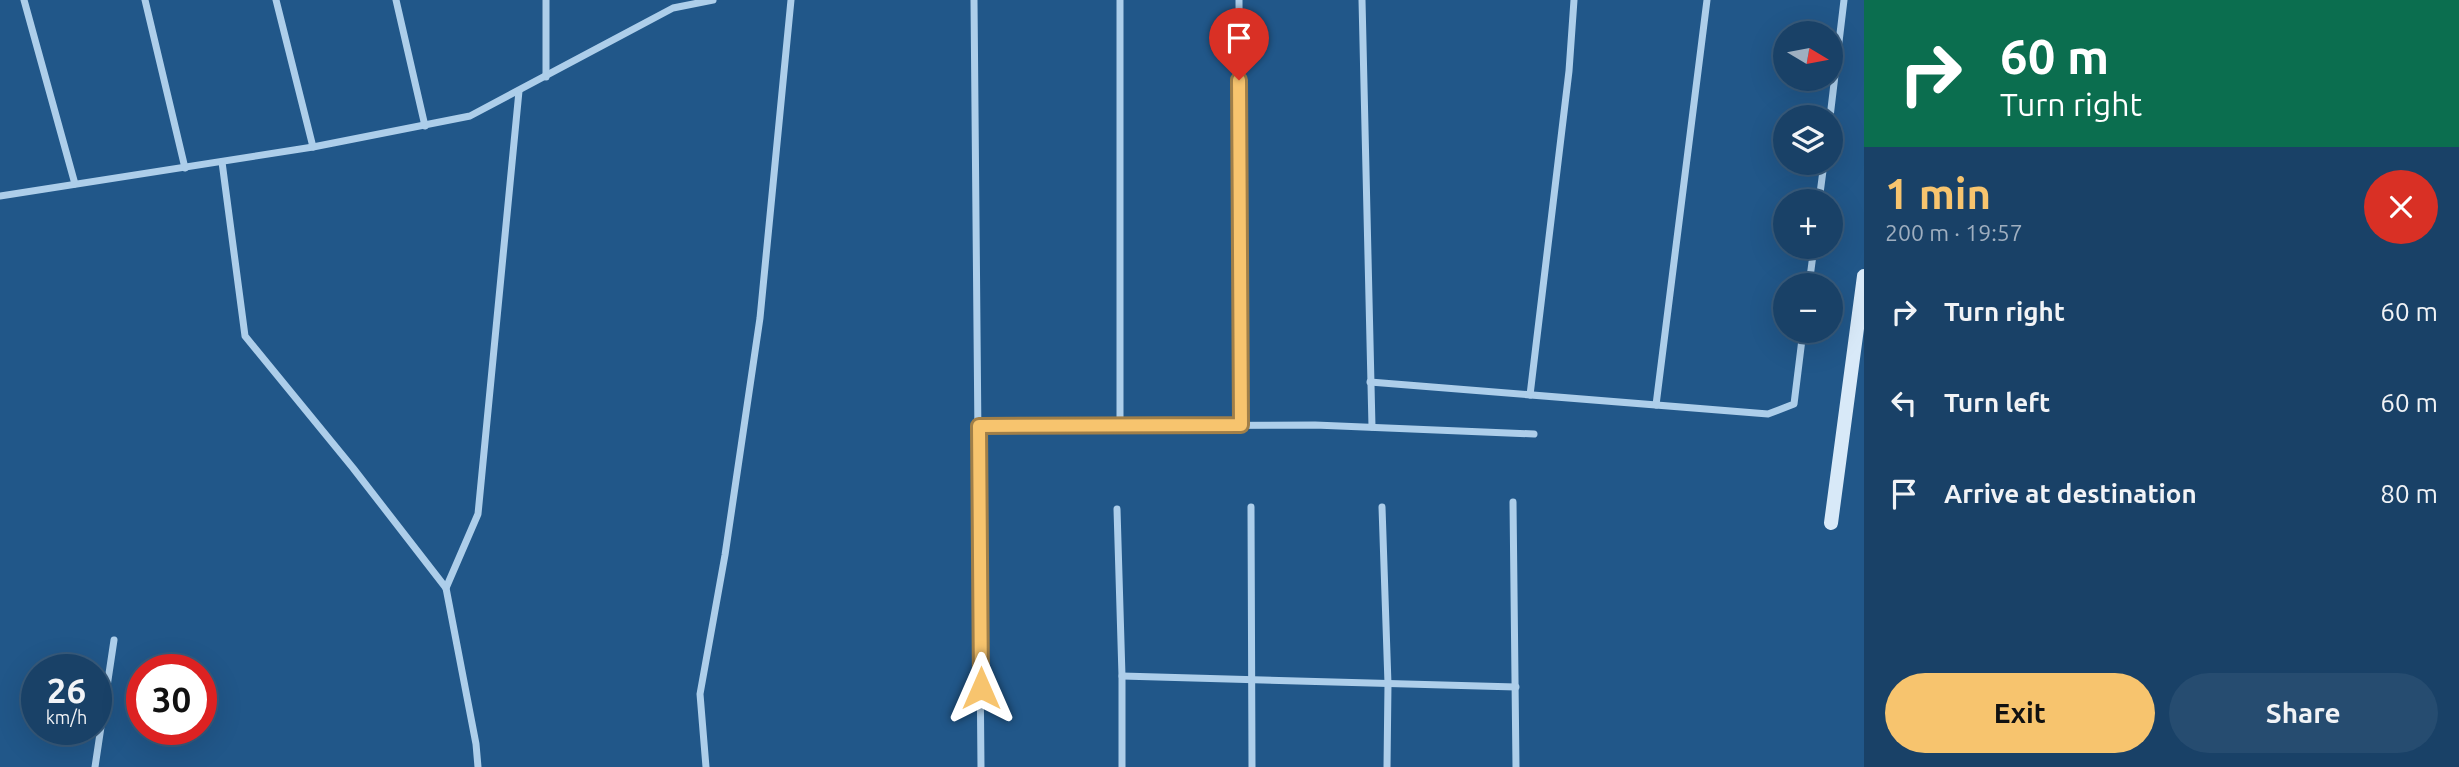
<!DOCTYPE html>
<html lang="en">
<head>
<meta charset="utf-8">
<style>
	:root { --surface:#194167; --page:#264c70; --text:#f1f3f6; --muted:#9fafc0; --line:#375a7b; --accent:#f7c46e }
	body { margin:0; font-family:Ubuntu,sans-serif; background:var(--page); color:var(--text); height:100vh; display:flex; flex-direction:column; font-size:26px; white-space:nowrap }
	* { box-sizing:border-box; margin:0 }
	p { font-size:23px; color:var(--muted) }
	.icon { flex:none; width:38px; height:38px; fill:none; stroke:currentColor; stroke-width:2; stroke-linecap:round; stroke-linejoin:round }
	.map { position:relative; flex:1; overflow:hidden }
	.details { display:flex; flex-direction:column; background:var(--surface); width:595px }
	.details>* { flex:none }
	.top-card { background:#0b6e4f; color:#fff; overflow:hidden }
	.needle { width:46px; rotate:100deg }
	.tools { position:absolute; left:1773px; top:21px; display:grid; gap:14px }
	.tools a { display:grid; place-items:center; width:70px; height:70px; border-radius:50%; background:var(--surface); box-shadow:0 7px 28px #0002,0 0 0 2px var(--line); font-size:35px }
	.speed { position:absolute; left:21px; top:654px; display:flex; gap:14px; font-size:35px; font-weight:700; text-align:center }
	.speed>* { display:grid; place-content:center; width:91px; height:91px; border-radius:50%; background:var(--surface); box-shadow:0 7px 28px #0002,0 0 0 2px var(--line); line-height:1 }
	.speed small { font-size:18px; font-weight:400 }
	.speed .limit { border:10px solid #d22; background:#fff; color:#111 }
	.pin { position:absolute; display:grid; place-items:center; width:60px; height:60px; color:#fff; margin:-72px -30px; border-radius:50% 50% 50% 0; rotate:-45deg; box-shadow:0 0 7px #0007 }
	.pin .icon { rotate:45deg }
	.me { position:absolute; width:77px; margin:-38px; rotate:0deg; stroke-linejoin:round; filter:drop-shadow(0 0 5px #0008) }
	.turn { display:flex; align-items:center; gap:24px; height:147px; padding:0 21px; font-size:32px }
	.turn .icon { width:91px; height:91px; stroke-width:2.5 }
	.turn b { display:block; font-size:49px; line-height:60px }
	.round { display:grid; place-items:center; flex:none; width:74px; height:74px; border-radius:37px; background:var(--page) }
	.summary { display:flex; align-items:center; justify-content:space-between; height:119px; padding:0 21px }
	h1 { font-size:42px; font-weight:700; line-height:52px; color:var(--accent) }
	.button { display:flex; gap:14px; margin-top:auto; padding:14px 21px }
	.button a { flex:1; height:80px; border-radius:42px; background:var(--accent); color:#111; font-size:28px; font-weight:700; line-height:80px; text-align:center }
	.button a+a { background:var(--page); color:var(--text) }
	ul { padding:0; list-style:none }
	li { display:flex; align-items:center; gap:21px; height:91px; padding:0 21px }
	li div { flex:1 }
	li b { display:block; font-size:26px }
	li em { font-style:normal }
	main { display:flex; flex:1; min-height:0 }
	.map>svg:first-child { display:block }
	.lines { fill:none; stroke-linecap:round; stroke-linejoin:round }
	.street { stroke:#adceea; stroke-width:7 }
	.secondary { stroke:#d8e9f8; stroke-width:14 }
	.route-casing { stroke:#a17f48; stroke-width:18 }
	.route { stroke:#f7c46e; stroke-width:12 }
</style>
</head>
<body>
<main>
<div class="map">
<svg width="1864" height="767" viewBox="0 0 1864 767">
	<rect width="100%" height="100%" fill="#215789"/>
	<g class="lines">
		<g class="street">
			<polyline points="24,0 75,184"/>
			<polyline points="145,0 185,168"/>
			<polyline points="276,0 313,147"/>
			<polyline points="396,0 425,126"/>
			<polyline points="546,0 546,77"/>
			<polyline points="974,0 981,767"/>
			<polyline points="1120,0 1120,425"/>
			<polyline points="1239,0 1241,425"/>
			<polyline points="1362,0 1372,427"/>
			<polyline points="1830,117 1844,0"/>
			<polyline points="222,162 245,336 353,468 446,588 476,744 478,767"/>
			<polyline points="0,196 313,147 470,116 673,8 713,0"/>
			<polyline points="1819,201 1824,163"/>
			<polyline points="1809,285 1814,247"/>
			<polyline points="1370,382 1768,414 1794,404 1803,331"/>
			<polyline points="1530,395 1569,71 1574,0"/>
			<polyline points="1656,405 1707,0"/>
			<polyline points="979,426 1315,425 1534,434"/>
			<polyline points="1513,502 1516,767"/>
			<polyline points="1251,507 1252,767"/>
			<polyline points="1382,507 1388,684 1387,767"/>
			<polyline points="1117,509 1122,676 1122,767"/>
			<polyline points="446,588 478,514 519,91"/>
			<polyline points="1122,676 1516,687"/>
			<polyline points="95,767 114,640"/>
			<polyline points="706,767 700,694 725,555 760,318 791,0"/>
		</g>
		<polyline class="secondary" points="1831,523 1864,276"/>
	</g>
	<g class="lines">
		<defs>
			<polyline id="route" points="981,688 979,426 1241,425 1239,80"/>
		</defs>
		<use href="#route" class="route-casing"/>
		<use href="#route" class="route"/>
	</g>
</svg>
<div class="tools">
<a><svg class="needle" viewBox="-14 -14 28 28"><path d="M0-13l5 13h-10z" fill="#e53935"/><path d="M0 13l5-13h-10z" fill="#9fafc0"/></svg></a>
<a><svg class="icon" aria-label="layers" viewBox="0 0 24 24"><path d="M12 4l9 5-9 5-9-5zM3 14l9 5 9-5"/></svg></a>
<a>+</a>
<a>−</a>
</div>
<div class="speed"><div>26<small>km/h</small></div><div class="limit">30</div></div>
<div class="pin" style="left:1239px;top:80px;background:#d93025"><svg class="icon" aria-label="arrive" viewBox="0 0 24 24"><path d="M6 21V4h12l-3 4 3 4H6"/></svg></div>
<svg class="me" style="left:981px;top:688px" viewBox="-20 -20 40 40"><path d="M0-17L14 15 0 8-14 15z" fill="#f7c46e" stroke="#fff" stroke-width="4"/></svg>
</div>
<section class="details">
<div class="top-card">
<div class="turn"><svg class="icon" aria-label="right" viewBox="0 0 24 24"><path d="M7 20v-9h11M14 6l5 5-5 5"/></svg><div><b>60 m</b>Turn right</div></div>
</div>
<div class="summary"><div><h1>1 min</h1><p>200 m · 19:57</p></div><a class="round" style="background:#d93025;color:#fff"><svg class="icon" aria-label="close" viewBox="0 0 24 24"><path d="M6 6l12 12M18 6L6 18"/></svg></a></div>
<ul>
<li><svg class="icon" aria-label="right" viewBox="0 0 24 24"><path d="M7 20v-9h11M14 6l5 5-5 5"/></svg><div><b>Turn right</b></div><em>60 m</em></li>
<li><svg class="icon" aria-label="left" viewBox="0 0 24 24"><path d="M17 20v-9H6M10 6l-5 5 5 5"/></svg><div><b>Turn left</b></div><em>60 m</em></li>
<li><svg class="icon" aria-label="arrive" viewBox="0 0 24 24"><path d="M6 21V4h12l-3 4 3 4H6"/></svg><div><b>Arrive at destination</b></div><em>80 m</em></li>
</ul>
<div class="button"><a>Exit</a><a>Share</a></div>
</section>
</main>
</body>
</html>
